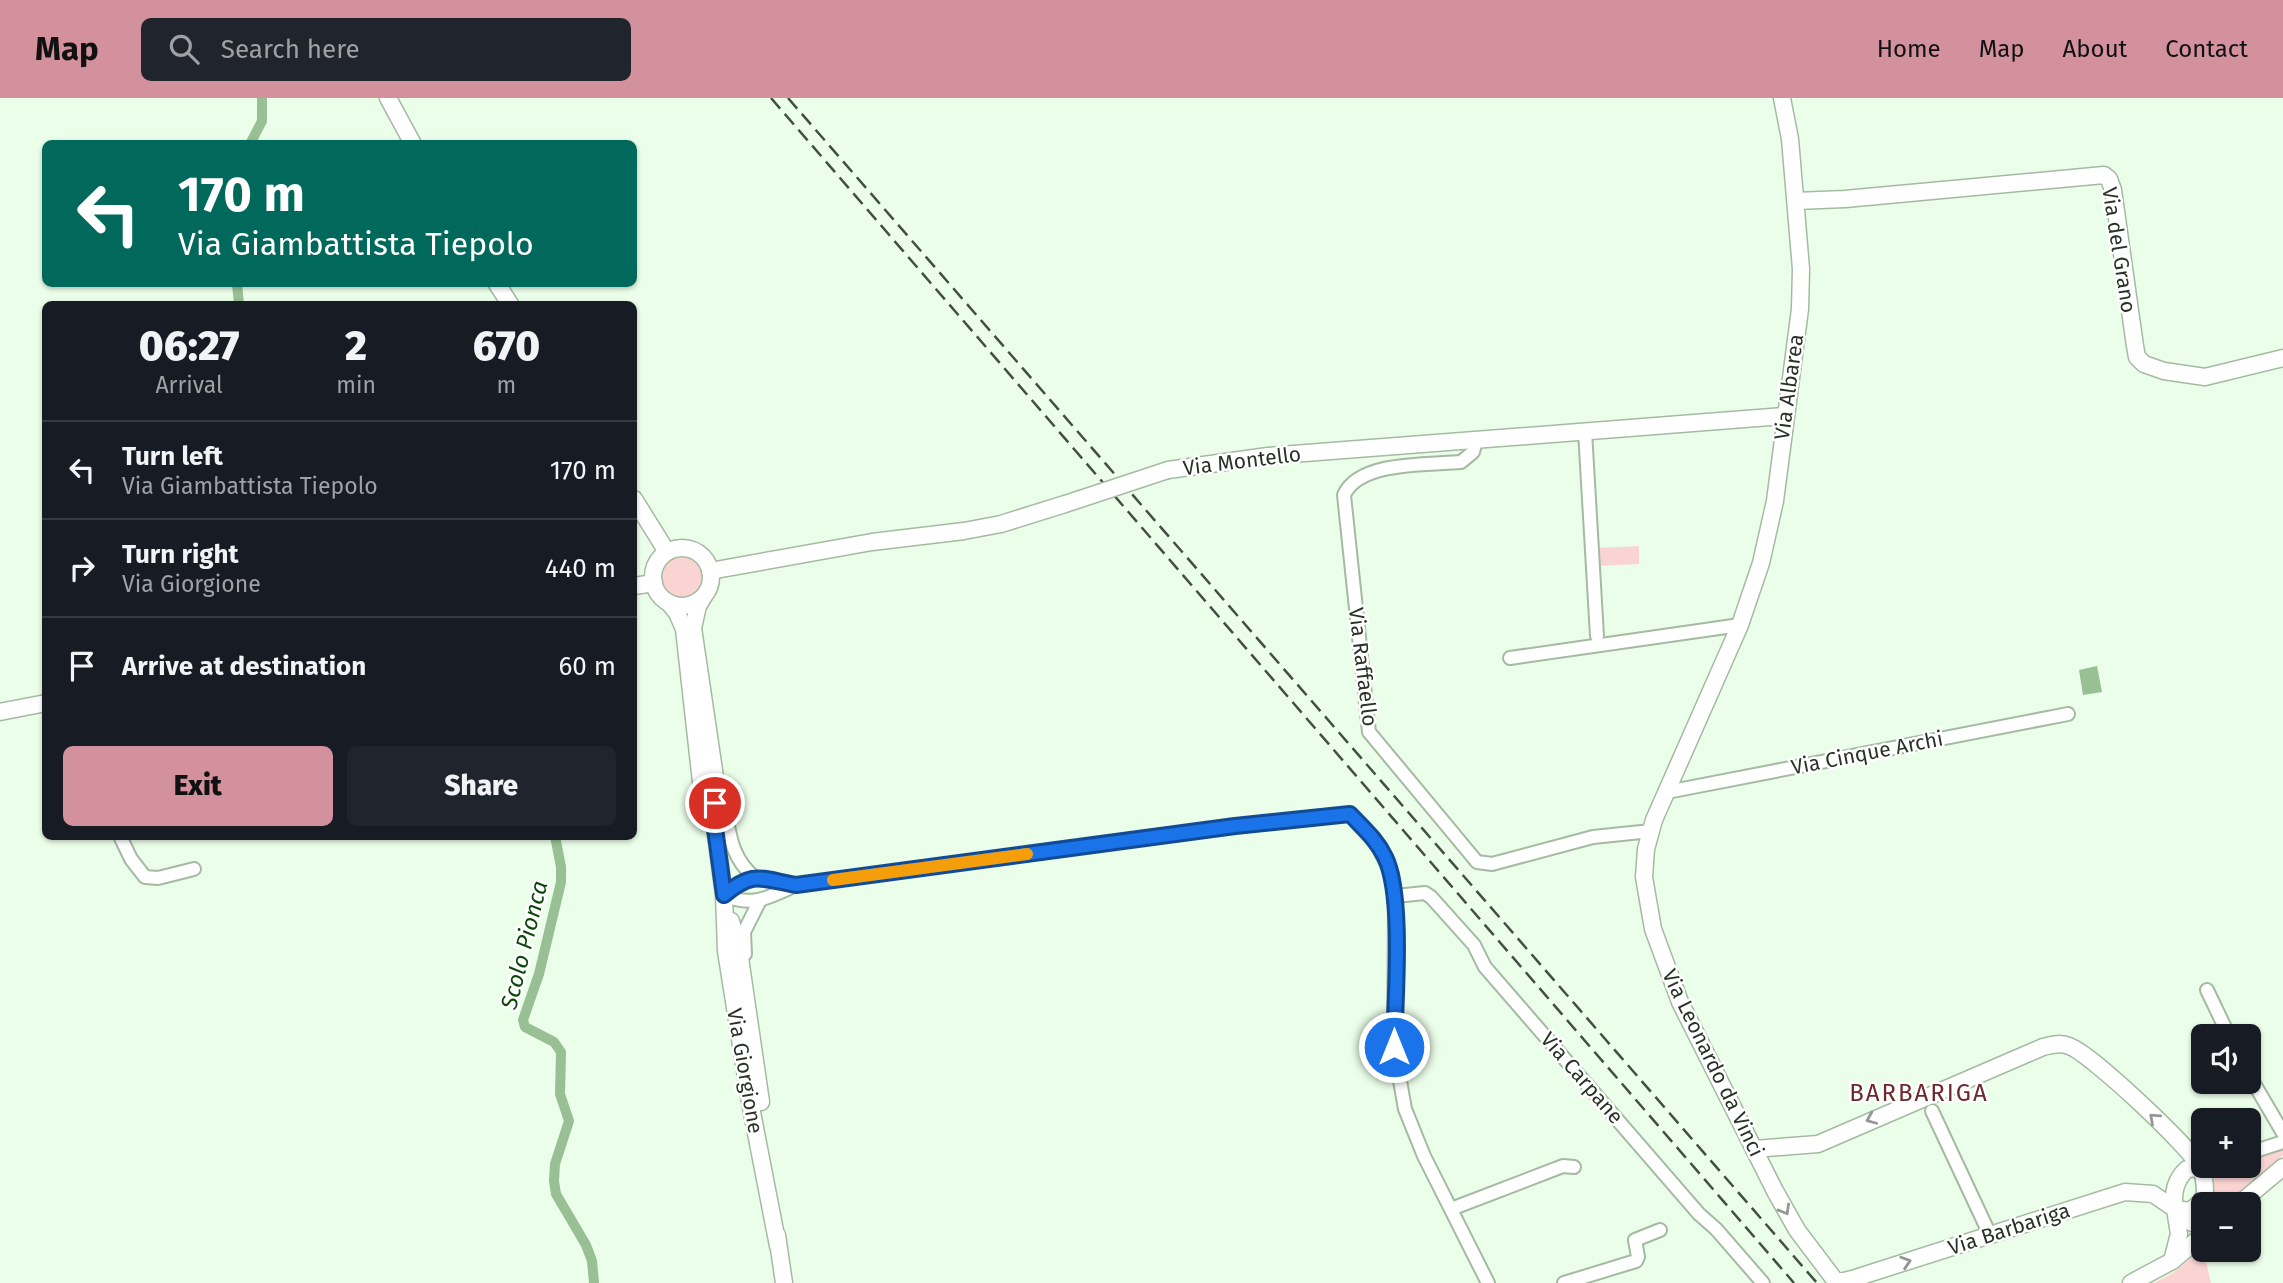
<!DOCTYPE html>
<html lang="en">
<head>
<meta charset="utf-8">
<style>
	:root { --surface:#171b24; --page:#20242c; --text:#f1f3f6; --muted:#9ea1a6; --line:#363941; --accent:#d2919d }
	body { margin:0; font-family:"Fira Sans",sans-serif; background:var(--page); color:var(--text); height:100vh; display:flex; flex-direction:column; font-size:26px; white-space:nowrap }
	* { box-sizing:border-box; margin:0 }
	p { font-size:23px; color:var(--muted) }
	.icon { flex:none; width:38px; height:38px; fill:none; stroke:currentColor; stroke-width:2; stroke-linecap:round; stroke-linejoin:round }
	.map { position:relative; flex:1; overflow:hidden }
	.panel { position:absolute; left:42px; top:203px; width:595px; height:539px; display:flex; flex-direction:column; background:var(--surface); border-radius:10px; box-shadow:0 2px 5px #0004 }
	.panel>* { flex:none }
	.hud { position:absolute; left:42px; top:42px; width:595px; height:147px; border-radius:10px; box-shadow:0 2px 5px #0004; background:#00695c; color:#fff; overflow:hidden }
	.controls { position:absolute; left:2191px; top:926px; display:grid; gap:14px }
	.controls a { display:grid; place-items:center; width:70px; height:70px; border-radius:10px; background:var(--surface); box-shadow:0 2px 5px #0004; font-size:35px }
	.pin { position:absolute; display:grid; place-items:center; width:60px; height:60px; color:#fff; margin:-30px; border:4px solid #fff; border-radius:50%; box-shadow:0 2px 7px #0007 }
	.me { position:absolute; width:77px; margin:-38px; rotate:0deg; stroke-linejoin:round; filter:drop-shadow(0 0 5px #0008) }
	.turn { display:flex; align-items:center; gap:24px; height:147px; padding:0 21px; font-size:32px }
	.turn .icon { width:91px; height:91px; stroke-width:2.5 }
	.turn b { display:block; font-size:49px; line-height:60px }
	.eta { display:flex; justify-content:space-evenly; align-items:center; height:119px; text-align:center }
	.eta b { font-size:42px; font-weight:800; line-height:49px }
	.action { display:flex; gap:14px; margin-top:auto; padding:14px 21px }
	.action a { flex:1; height:80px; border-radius:10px; background:var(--accent); color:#111; font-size:28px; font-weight:800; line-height:80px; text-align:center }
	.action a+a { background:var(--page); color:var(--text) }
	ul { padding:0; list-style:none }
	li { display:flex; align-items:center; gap:21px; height:98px; padding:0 21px; border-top:2px solid var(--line) }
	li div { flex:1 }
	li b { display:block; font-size:26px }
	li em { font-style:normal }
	header { display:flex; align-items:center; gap:42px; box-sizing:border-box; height:98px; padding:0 35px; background:var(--accent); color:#111 }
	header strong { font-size:33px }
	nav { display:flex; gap:38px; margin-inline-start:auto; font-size:24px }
	.search { width:490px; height:63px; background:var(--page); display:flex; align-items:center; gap:18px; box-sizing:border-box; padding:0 24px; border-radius:10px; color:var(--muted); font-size:26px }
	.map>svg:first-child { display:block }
	.green { fill:#fad4d2 }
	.water { fill:#98c094 }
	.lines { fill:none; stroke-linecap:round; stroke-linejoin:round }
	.canal { stroke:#98c094; stroke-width:10 }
	.street-casing { stroke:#a4baa1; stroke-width:16 }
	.secondary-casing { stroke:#a4baa1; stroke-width:19 }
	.street { stroke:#fff; stroke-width:12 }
	.secondary { stroke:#fff; stroke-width:16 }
	.rail { stroke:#444f43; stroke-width:2.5; stroke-dasharray:14 7; stroke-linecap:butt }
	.secondary-bridge-casing { stroke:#a4baa1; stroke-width:19; stroke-linecap:butt }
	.secondary-bridge { stroke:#fff; stroke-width:16 }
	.oneway { stroke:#949894 }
	.route-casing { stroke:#114b97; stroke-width:18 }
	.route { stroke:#1a73e8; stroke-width:12 }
	.slow { stroke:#f59e0b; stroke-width:12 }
	.labels { text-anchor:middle; stroke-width:5; stroke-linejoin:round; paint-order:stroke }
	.street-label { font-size:21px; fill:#293228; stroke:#fff }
	.water-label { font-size:23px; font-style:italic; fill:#0c460a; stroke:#fff }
	.quarter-label { font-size:24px; letter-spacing:2px; fill:#6e272b; stroke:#fff }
</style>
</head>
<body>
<header>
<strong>Map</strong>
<div class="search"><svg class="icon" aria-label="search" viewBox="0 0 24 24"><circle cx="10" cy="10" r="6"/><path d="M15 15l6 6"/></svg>Search here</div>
<nav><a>Home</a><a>Map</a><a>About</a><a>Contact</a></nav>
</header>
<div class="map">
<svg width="2283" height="1185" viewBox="0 0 2283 1185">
	<rect width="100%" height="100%" fill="#ebfee9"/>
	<g class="green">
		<polygon points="1639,448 1639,466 1598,468 1597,450"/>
		<circle cx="683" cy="478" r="21"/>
		<polygon points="2283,1048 2283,1057 2232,1100 2222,1102 2213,1096 2211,1088 2221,1069 2249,1068 2249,1059"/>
		<polygon points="2203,1150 2211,1185 2154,1185 2173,1175"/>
	</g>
	<polygon class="water" points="2097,568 2102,594 2083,597 2079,572"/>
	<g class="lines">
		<g class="canal">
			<polyline points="250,46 262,23 262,0"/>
			<polyline points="237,186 239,206"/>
			<polyline points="555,738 561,769 561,784 539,876 523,922 525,929 554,944 561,954 560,996 569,1023 555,1066 554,1083 556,1096 586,1147 592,1163 594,1185"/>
		</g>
		<defs>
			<g id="street">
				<polyline points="1585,333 1597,538"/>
				<path d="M1476 343 1473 354 1461 364C1427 367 1359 363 1344 397L1369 634 1477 764 1492 766 1593 739 1651 733"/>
				<polyline points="1510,560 1740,527"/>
				<path d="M718 687C731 720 724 754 754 779"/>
				<polyline points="1667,694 2068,616"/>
				<polyline points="120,738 131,761 145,779 158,780 194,771"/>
				<path d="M796 787C760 781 754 772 724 797 753 810 769 799 796 787L1235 728 1350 716 1375 743 1392 776 1395 808 1394 949 1405 1011 1424 1058 1488 1185"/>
				<polyline points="1395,798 1425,795 1431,799 1474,847 1485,869 1699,1116 1716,1131 1763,1185"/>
				<polyline points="745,856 744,834 760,802"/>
				<polyline points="2207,892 2229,938"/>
				<polyline points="2249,977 2283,1035"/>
				<polyline points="1932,1013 1990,1137"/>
				<polyline points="2249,1055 2283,1044"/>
				<polyline points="1451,1111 1563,1068 1574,1069"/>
				<polyline points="1564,1185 1636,1163 1638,1159 1635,1142 1660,1132"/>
			</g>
			<g id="secondary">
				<polyline points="388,0 413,46"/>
				<polyline points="1782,0 1790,41 1801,171 1800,211 1775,403 1761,465 1740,527 1654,722 1646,751 1644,779 1653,831 1680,904 1775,1093 1797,1132 1834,1181 1840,1184 1852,1181 2125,1094 2153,1096 2175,1111 2179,1136 2172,1163"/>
				<polyline points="1796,103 1845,101 2104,77 2109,81 2113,92 2135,248 2137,259 2144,266 2164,273 2205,279 2283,260"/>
				<polyline points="497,186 510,206"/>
				<polyline points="1168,372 1268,358 1784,318"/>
				<polyline points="634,401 667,454"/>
				<circle cx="682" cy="479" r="29"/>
				<polyline points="710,473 872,444 964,433 1001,426 1065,406"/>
				<polyline points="634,488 654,485"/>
				<polyline points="704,498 698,508 693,530 715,679 715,730 724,797 726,853 750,1004 778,1148"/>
				<polyline points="669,505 677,515 684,531 701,684 710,713"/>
				<polyline points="0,614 46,605"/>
				<polyline points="731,823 739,853 761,1004"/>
				<path d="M1754 1051 1818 1046 2043 949C2051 947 2060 944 2069 948 2090 955 2189 1048 2200 1069 2206 1080 2205 1094 2205 1106"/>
				<path d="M2200 1070 2187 1071C2175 1082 2172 1095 2175 1111L2190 1113 2201 1104 2205 1096"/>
				<polyline points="2239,1106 2283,1069"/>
				<polyline points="2178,1118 2203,1130"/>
				<polyline points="777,1137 784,1185"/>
				<polyline points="2131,1185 2172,1163 2203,1137"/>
			</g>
		</defs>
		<use href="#street" class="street-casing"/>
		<use href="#secondary" class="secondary-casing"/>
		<use href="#street" class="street"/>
		<use href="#secondary" class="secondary"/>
		<g class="rail">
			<polyline points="771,0 1794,1185"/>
			<polyline points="788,0 1817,1185"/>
		</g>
		<defs>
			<polyline id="secondary-bridge" points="1065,406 1168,372"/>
		</defs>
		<use href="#secondary-bridge" class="secondary-bridge-casing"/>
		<use href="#secondary-bridge" class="secondary-bridge"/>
	</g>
	<defs><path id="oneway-chevron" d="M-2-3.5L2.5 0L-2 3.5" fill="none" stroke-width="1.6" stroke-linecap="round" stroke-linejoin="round" transform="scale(1.75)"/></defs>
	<g class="oneway">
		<use href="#oneway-chevron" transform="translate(2154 1020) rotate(-138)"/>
		<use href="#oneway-chevron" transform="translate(1871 1021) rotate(157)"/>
		<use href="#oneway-chevron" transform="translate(1785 1112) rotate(60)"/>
		<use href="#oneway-chevron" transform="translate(1906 1164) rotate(-18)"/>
	</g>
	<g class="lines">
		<defs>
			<path id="route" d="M715 705V730L724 797C754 772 761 781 796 787L1235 728 1350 716C1363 730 1377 742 1385 759 1404 797 1395 903 1394 949"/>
		</defs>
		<use href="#route" class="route-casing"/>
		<use href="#route" class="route"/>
		<polyline class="slow" points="833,782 1027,756"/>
	</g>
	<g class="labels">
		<g class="street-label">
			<text transform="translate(2119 152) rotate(81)" y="7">Via del Grano</text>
			<text transform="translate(1789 289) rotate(-82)" y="7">Via Albarea</text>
			<text transform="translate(1242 363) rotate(-7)" y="7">Via Montello</text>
			<text transform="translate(1363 569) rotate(83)" y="7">Via Raffaello</text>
			<text transform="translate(1867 655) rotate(-11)" y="7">Via Cinque Archi</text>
			<text transform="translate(1713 965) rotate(64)" y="7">Via Leonardo da Vinci</text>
			<text transform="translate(745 973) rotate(80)" y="7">Via Giorgione</text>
			<text transform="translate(1582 980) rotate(49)" y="7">Via Carpane</text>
			<text transform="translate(2009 1131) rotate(-18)" y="7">Via Barbariga</text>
		</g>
		<g class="water-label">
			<text transform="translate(524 847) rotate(-76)" y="8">Scolo Pionca</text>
		</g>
		<g class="quarter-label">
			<text x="1919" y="1003">BARBARIGA</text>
		</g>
	</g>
</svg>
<div class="controls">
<a><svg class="icon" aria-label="sound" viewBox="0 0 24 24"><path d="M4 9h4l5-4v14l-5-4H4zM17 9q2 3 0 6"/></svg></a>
<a>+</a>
<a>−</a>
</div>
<div class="pin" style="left:715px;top:705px;background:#d93025"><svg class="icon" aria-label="arrive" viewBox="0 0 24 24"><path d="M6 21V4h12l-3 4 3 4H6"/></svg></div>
<svg class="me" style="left:1394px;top:949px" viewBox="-20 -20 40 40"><circle r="17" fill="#1a73e8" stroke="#fff" stroke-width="3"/><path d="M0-11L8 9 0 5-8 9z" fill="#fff"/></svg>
<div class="hud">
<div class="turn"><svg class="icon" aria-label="left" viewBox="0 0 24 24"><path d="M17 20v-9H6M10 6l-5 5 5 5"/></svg><div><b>170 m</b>Via Giambattista Tiepolo</div></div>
</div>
<section class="panel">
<div class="eta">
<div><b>06:27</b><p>Arrival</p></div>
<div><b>2</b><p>min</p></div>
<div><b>670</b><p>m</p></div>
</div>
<ul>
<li><svg class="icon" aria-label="left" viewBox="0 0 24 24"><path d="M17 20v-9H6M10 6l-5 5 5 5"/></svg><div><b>Turn left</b><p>Via Giambattista Tiepolo</p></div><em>170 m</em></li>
<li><svg class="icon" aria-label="right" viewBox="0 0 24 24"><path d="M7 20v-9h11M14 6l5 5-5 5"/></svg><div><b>Turn right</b><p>Via Giorgione</p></div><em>440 m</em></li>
<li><svg class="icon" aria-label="arrive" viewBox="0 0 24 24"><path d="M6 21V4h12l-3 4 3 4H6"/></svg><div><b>Arrive at destination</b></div><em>60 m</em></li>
</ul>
<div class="action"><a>Exit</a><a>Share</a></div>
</section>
</div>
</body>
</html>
